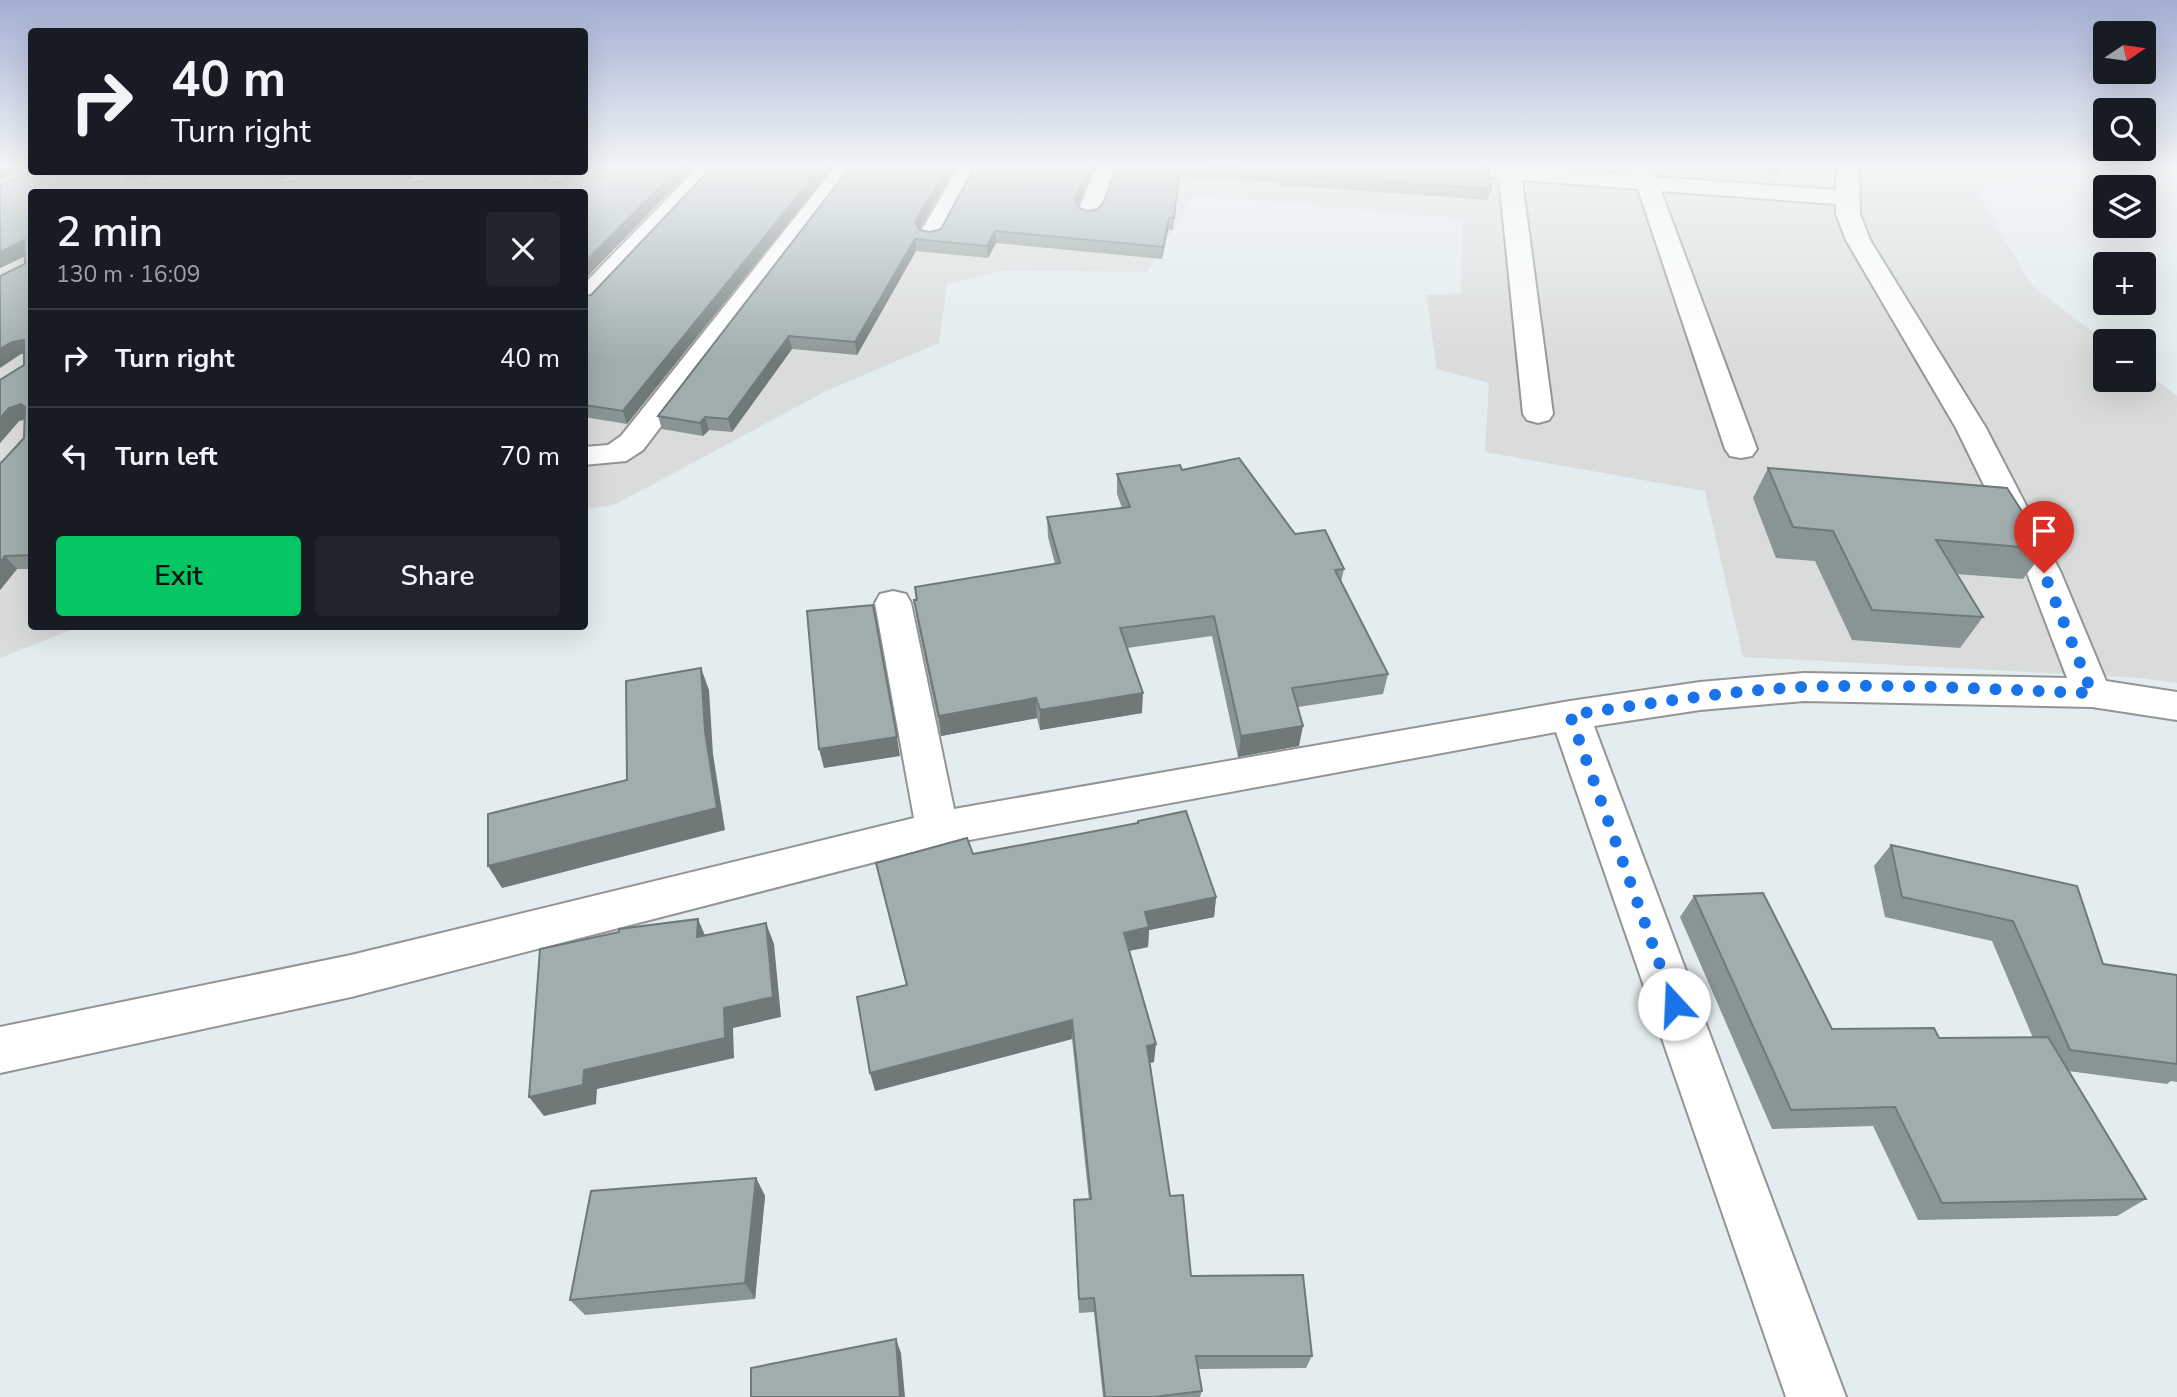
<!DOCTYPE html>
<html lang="en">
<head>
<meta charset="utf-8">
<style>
	:root { --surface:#171b24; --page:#20242c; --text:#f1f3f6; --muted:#9ea1a6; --line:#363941; --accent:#04c665 }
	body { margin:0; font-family:"Nunito Sans",sans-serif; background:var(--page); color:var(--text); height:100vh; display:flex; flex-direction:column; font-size:26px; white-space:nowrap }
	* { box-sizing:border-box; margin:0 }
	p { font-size:23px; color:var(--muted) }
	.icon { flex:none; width:38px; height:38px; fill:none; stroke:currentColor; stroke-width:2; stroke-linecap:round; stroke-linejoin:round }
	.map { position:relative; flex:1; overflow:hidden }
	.details { position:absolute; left:28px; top:189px; width:560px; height:441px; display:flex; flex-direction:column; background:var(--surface); border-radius:7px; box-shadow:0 7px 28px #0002 }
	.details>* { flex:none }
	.guide { position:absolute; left:28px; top:28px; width:560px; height:147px; border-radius:7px; box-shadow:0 7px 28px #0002; background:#171b24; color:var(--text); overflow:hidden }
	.needle { width:46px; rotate:77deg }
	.fabs { position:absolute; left:2093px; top:21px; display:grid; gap:14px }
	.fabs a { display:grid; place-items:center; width:63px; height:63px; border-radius:7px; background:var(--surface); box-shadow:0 7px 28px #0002; font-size:35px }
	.pin { position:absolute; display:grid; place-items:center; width:60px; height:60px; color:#fff; margin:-72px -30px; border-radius:50% 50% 50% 0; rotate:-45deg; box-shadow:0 0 7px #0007 }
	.pin .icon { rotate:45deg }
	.me { position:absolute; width:77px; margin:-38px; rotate:340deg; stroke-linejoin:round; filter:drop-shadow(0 0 5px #0008) }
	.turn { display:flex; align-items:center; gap:24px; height:147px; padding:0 28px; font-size:32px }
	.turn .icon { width:91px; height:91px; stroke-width:2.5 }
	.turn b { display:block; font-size:49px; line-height:60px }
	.round { display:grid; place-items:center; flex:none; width:74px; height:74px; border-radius:7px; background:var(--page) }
	.overview { display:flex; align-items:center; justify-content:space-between; height:119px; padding:0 28px }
	h1 { font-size:42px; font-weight:600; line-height:52px }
	.primary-button { display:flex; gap:14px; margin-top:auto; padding:14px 28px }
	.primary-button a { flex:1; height:80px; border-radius:7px; background:var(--accent); color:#111; font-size:28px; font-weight:600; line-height:80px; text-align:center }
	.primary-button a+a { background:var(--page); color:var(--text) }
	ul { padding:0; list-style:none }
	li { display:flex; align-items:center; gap:21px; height:98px; padding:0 28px; border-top:2px solid var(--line) }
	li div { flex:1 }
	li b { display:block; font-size:26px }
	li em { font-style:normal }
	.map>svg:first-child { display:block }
	.residential { fill:#dadbdb }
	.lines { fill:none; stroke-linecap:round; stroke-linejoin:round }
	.minor-casing { stroke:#949494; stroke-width:4 }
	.minor { fill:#fff; fill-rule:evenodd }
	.wall { fill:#899594 }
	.shaded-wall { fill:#6f7978 }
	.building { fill:#9fadac; stroke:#6f7978; stroke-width:2 }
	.route { stroke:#1a73e8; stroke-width:12; stroke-dasharray:0 21.6 }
</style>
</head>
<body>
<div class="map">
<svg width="2177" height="1397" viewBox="0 0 2177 1397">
	<rect width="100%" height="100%" fill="#e3ecee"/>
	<polygon class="residential" points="0,166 31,166 32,172 584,172 585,166 2038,166 1978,192 2031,285 2105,341 2105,380 2144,380 2144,371 2177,396 2177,683 2143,678 1743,657 1705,491 1485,452 1489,383 1437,369 1426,295 1461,293 1463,219 1194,195 1147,272 1006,270 947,284 939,343 828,390 614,505 585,509 584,192 32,192 32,626 78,627 0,658"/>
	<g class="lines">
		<defs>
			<g id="minor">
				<polygon points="699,166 723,166 593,306 584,308 584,284"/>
				<polygon points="836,166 859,166 643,450 626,461 584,465 584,447 608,445 621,436"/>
				<polygon points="959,166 981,166 940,240 931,242 922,240 919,235"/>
				<polygon points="1097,166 1119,166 1101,213 1097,218 1089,220 1081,218 1077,213"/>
				<polygon points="1416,166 1520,166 1633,175 1630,166 1652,166 1656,177 1836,190 1837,166 1859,166 1860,214 1870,240 1986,428 2061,573 2106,681 2177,692 2177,720 2092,707 1804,701 1700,710 1594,726 1846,1397 1786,1397 1556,732 937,846 351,997 0,1073 0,1027 351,955 914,818 875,603 880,594 893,591 906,594 911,603 954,809 1570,701 1700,682 1804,673 2067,678 2027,573 1956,428 1846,240 1836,214 1836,204 1661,191 1757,449 1752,456 1741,458 1730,456 1725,449 1638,189 1522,180 1553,414 1549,420 1538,423 1527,420 1523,414 1499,178 1427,173 1419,171"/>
			</g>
		</defs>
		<use href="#minor" class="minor-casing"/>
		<use href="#minor" class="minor"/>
	</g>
	<g class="wall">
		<polygon points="713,166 834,166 627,424 584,417 584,296 591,295"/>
		<polygon points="851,166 956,166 919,229 920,230 930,232 941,229 975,166 1096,166 1078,205 1079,208 1088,211 1098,209 1103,203 1117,166 1462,166 1491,189 1488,200 1280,185 1279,182 1179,177 1173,230 1168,230 1162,259 996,243 988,258 916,251 857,355 792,349 732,432 709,430 703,436 662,429 658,416"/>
		<polygon points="1719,166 1783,166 1779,176"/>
		<polygon points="32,172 161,172 141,183 144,183 169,178 179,172 296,172 278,182 294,182 308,172 420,172 405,182 422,182 557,172 546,182 584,280 32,192 32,569 17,569 0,590 2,462 24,438 24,420 19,421 0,443 0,380 24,365 24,354 21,354 25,264 25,256 0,268 0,185"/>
		<polygon points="1768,468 2046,549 2023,579 1956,574 1983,617 1960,648 1852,640 1815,561 1776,558 1753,498"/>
		<polygon points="1182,470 1295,534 1344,569 1341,582 1388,674 1383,694 1298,707 1299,746 1238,757 1212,636 1127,648 1142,713 1040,730 1037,718 941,736 917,621 914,600 916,600 915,587 1055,564 1048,537 1047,517 1122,508 1117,494 1117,474"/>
		<polygon points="1138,821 1216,897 1214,917 1149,930 1148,947 1129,951 1154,1062 1149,1063 1170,1196 1191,1276 1312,1356 1306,1368 1198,1369 1202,1391 1200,1397 1103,1397 1094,1312 1079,1313 1074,1200 1089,1200 1072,1039 875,1091 906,985 876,863 973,854 1137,823"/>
		<polygon points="1891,845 2103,964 2177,975 2177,1082 2171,1081 2167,1084 2068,1071 2146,1199 2117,1216 1918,1220 1873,1126 1772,1129 1680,917 1694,896 1832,1029 1939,1038 2033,1038 1992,941 1885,917 1874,866"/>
		<polygon points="756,1178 765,1196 755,1299 585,1315 570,1300"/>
	</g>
	<g class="shaded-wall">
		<polygon points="0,166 28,166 0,181"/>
		<polygon points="681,166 695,166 584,280 584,263"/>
		<polygon points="822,166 834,166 627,424 623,411"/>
		<polygon points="948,166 956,166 917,234 915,222"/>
		<polygon points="1090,166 1096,166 1075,212 1074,200"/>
		<polygon points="134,172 161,172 138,185 125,180 131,173"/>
		<polygon points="270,172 296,172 274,185 264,182 268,173"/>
		<polygon points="399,172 420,172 401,185 393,182 397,173"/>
		<polygon points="541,172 557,172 537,190 533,182 533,178"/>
		<polygon points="1169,218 1168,230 1162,259 1163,247"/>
		<polygon points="995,231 996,243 988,258 987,246"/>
		<polygon points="915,239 916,251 857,355 855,342"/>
		<polygon points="24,240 32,253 0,268 0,252"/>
		<polygon points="789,336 792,349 732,432 728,419"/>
		<polygon points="24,340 32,353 21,354 0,368 0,349 12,342"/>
		<polygon points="21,404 31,417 19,421 0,443 0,418 9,408"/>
		<polygon points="705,417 709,430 703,436 700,423"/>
		<polygon points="5,556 17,569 0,590 0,562"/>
		<polygon points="701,668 709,690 713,754 725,830 502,888 488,866 705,731"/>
		<polygon points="1143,693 1142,713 1040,730 1040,710"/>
		<polygon points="1036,698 1037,718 941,736 939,716"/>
		<polygon points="1303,726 1299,746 1238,757 1241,736"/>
		<polygon points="897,737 900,756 824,768 819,749"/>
		<polygon points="1216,897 1214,917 1149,930 1148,947 1123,952 1124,933 1145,912"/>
		<polygon points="698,919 707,940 697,937"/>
		<polygon points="766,923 774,944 781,1017 733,1028 734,1058 597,1089 596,1104 544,1116 529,1097 584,1070 724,1008"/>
		<polygon points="1072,1020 1072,1039 875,1091 870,1073"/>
		<polygon points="1156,1044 1154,1062 1145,1064 1147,1046"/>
		<polygon points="756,1178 765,1196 755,1299 745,1283"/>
		<polygon points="896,1339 901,1353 905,1397 900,1397"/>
	</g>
	<g class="building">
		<polygon points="584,166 681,166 584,263 584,192 32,192 32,555 5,556 0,562 0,463 2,462 24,438 25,407 21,404 9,408 0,418 0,380 24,365 24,340 12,342 0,349 0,276 25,264 24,240 0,252 0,185 32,172 134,172 131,173 125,180 144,183 169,178 179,172 270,172 268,173 264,182 294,182 308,172 399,172 397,173 393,182 422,182 435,172 541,172 533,178 533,182 561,182 572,172 584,172"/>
		<polygon points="713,166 822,166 623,411 584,405 584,296 591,295"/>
		<polygon points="851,166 948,166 915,222 920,230 930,232 941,229 975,166 1090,166 1074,200 1079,208 1088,211 1098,209 1103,203 1117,166 1180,166 1174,218 1169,218 1163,247 995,231 987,246 915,239 855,342 789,336 728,419 705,417 700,423 658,416"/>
		<polygon points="1191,166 1462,166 1488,168 1491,189 1281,174 1281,170"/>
		<polygon points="1239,458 1295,534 1325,530 1344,569 1335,570 1388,674 1292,688 1303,726 1241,736 1214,616 1120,628 1143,693 1040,710 1036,698 939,716 914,600 917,600 915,587 1060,563 1047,517 1130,507 1117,474 1180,465 1182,470"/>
		<polygon points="1768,468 2007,488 2046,549 1936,540 1983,617 1872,610 1833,531 1793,527"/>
		<polygon points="873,605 897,737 819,749 807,611"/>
		<polygon points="701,668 705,731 717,808 488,866 488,814 627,780 626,681"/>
		<polygon points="1186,811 1216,897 1145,912 1149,927 1124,933 1156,1044 1147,1046 1170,1196 1183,1195 1191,1276 1303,1275 1312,1356 1196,1356 1202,1391 1154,1397 1105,1397 1094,1298 1079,1299 1074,1200 1091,1199 1072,1020 870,1073 857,997 907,985 876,863 967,838 973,854 1138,823 1138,821"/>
		<polygon points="1891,845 2077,886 2103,964 2177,975 2177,1064 2070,1050 2013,921 1902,897"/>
		<polygon points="1763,893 1832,1029 1934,1028 1939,1038 2048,1037 2146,1199 1942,1203 1895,1107 1791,1110 1694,896"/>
		<polygon points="698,919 697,937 766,923 773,997 724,1008 725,1038 584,1070 583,1085 529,1097 540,949 619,932 619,929"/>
		<polygon points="756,1178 745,1283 570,1300 591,1191"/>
		<polygon points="896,1339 900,1397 751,1397 751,1368"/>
	</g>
	<linearGradient id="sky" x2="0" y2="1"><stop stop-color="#a3aed3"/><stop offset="0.46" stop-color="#f2f6f7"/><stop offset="1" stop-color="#f2f6f7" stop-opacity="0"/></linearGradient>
	<rect width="2177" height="362" fill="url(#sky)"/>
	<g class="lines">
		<path class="route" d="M1674 1004 1570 715C1647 704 1725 691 1803 687 1899 683 1996 690 2092 693L2044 573"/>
	</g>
</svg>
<div class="fabs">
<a><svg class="needle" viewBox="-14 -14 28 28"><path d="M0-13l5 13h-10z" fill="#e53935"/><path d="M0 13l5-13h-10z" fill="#9ea1a6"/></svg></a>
<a><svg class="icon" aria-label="search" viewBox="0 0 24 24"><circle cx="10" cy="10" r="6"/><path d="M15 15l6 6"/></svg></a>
<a><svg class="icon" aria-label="layers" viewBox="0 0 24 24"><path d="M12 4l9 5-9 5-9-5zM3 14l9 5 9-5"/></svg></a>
<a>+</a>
<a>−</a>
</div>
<div class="pin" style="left:2044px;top:573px;background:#d93025"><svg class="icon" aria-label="arrive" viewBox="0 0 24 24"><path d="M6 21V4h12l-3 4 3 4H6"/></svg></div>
<svg class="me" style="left:1674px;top:1004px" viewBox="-20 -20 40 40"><circle r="19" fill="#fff"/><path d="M0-13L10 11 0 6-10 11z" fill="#1a73e8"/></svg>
<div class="guide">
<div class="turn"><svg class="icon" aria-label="right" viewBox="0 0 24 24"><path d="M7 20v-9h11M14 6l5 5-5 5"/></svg><div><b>40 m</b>Turn right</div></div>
</div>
<section class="details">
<div class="overview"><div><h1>2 min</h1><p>130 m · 16:09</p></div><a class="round"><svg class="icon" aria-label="close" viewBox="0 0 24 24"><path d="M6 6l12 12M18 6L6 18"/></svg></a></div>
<ul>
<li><svg class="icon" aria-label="right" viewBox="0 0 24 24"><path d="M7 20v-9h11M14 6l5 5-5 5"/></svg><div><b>Turn right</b></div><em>40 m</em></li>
<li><svg class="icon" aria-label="left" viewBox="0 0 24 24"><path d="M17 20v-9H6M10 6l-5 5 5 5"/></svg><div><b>Turn left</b></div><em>70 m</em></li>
</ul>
<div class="primary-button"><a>Exit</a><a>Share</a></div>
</section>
</div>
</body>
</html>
